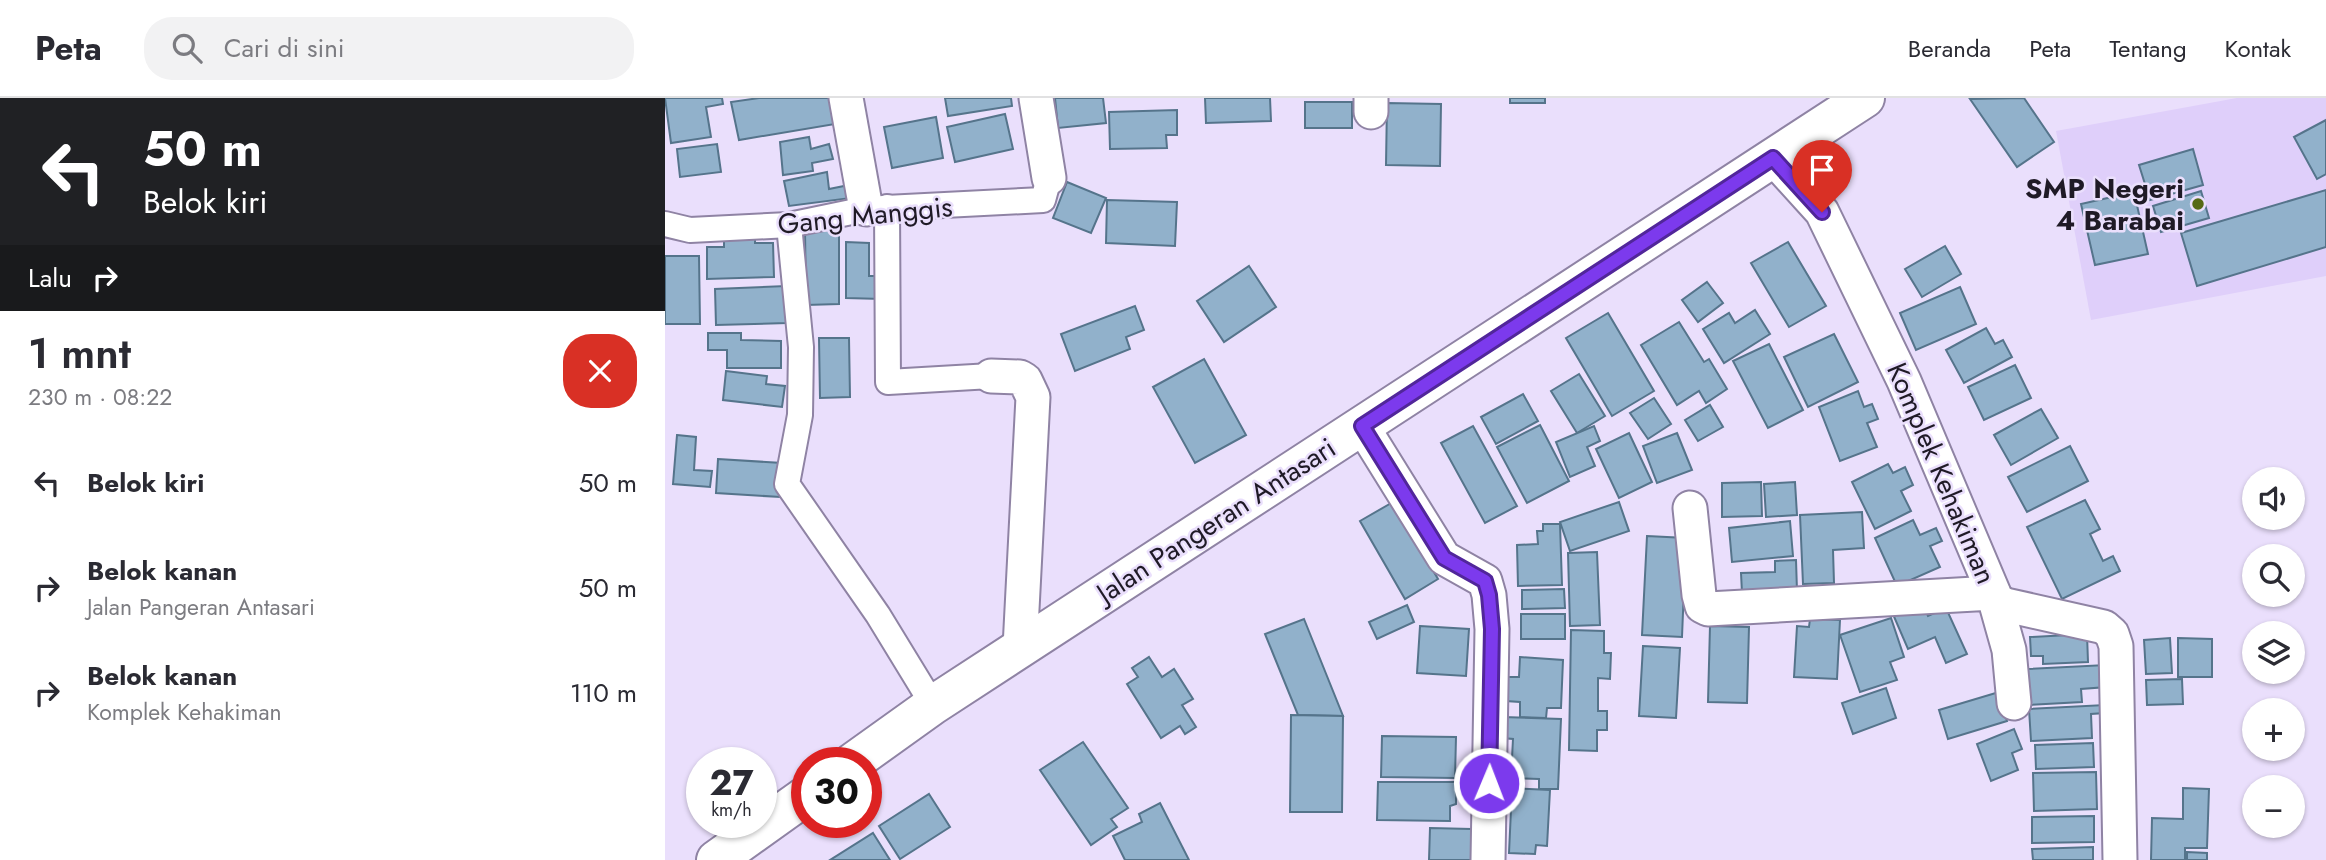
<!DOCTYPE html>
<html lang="id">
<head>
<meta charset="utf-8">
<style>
	:root { --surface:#fff; --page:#f2f2f3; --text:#2b2b33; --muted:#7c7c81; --line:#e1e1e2 }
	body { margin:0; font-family:Jost,sans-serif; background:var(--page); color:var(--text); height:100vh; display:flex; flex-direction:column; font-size:26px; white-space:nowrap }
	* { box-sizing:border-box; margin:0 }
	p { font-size:23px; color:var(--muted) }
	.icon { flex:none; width:38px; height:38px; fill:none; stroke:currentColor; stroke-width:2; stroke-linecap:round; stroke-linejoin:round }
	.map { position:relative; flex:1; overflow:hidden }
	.sheet { display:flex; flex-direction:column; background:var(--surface); width:665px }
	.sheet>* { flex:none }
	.guide { background:#202124; color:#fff; overflow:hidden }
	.buttons { position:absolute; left:1577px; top:369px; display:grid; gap:14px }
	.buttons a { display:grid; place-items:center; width:63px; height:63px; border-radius:50%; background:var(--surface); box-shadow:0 2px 5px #0004; font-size:35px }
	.speed { position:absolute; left:21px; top:649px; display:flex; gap:14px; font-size:35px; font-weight:700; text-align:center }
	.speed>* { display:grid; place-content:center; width:91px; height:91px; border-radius:50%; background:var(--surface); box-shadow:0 2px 5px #0004; line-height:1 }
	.speed small { font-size:18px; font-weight:400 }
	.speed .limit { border:10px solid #d22; background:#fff; color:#111 }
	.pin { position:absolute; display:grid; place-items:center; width:60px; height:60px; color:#fff; margin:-72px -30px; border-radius:50% 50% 50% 0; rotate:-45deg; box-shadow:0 0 7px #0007 }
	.pin .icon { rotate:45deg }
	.me { position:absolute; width:77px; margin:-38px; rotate:1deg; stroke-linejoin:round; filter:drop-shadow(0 0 5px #0008) }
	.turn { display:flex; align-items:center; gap:24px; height:147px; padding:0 28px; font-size:32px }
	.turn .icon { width:91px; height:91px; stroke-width:2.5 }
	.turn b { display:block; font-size:49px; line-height:60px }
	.then { display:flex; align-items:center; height:66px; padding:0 28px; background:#0003; gap:14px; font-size:26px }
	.round { display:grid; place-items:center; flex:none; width:74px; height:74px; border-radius:28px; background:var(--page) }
	.headline { display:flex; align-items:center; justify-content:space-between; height:119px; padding:0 28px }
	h1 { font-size:42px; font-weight:600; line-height:52px }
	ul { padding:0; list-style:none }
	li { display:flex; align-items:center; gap:21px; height:105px; padding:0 28px }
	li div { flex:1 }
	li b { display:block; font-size:26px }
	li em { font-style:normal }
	header { display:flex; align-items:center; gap:42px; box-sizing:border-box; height:98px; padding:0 35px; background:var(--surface); border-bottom:2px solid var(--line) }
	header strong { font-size:33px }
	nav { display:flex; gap:38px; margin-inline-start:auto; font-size:24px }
	.search { width:490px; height:63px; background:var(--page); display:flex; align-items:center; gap:18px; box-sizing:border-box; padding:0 24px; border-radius:28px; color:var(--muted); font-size:26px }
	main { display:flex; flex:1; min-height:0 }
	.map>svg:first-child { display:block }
	.built { fill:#dfcffa }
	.building { fill:#91b1cb; stroke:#55748b; stroke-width:2 }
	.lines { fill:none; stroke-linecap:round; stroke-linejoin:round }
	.pedestrian-casing { stroke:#8f83a4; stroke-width:28 }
	.minor-casing { stroke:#8f83a4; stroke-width:37 }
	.primary-casing { stroke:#8f83a4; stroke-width:42 }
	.pedestrian { stroke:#fff; stroke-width:24 }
	.minor { stroke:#fff; stroke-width:33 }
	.primary { stroke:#fff; stroke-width:38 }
	.route-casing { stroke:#51269a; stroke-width:18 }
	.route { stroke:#7c3aed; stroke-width:12 }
	.poi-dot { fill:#566915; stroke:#eadffc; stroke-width:2.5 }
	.labels { text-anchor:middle; stroke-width:5; stroke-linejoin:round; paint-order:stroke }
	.poi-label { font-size:28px; font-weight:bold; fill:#1f1a26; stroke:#eadffc; text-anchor:end }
	.street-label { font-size:28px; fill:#1f1a26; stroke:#eadffc }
</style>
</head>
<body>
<header>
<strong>Peta</strong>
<div class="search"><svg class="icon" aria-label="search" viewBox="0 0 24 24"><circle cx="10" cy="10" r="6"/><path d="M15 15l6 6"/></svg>Cari di sini</div>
<nav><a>Beranda</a><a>Peta</a><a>Tentang</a><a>Kontak</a></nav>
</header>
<main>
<section class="sheet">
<div class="guide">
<div class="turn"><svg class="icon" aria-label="left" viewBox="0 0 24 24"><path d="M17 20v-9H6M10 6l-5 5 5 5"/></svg><div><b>50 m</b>Belok kiri</div></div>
<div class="then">Lalu<svg class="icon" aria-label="right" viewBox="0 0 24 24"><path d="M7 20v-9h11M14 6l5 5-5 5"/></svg></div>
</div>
<div class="headline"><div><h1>1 mnt</h1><p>230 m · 08:22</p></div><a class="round" style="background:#d93025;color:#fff"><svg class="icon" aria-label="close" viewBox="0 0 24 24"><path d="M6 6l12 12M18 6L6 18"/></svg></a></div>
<ul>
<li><svg class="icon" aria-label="left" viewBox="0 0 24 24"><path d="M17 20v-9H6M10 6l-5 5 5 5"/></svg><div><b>Belok kiri</b></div><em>50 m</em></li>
<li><svg class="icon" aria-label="right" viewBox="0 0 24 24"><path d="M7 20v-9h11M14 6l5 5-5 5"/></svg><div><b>Belok kanan</b><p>Jalan Pangeran Antasari</p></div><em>50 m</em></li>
<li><svg class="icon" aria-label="right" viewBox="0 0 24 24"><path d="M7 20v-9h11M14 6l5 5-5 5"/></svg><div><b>Belok kanan</b><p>Komplek Kehakiman</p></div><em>110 m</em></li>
</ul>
</section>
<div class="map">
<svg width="1661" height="762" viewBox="0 0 1661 762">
	<rect width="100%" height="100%" fill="#eadffc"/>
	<polygon class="built" points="1572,0 1661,0 1661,178 1426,222 1391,33"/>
	<g class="building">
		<polygon points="0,0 57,0 58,6 41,9 46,39 6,45"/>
		<polygon points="94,0 170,0 176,25 74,42 66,4"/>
		<polygon points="280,0 346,0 347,8 283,18"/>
		<polygon points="390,0 438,0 441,25 393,30"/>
		<polygon points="540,0 605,0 606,23 541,25"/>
		<rect x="845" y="0" width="35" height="5"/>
		<polygon points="1359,0 1389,44 1352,69 1305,1"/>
		<rect x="640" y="4" width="47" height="26"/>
		<polygon points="722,5 776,6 775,68 721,67"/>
		<polygon points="512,12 512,37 501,37 502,50 445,51 444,14"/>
		<polygon points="340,16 348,51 290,64 282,29"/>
		<polygon points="271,19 278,60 227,70 219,29"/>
		<polygon points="1661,22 1661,76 1652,81 1629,39"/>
		<polygon points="144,39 146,51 164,46 168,61 147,65 148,73 118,77 115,44"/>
		<polygon points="52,46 56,74 15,79 12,51"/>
		<polygon points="1528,51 1538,87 1485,102 1474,67"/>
		<polygon points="162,74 164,91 184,87 186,100 124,108 119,83"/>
		<polygon points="402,84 441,100 426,135 388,120"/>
		<polygon points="1661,92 1661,149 1532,188 1516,135"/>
		<polygon points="1536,93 1544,120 1496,134 1488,108"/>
		<polygon points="1469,94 1483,156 1430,167 1416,106"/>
		<polygon points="442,102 512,104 510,148 441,145"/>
		<polygon points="174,130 174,206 141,207 140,131"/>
		<polygon points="90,139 90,145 108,145 109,179 42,181 42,149 59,149 59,140"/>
		<polygon points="181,144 204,145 204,178 218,178 217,201 181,200"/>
		<polygon points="1123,144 1161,208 1124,229 1086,165"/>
		<polygon points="1280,148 1296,176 1257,199 1240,171"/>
		<polygon points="0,158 34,158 35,226 0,226"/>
		<polygon points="584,168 611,209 559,244 532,203"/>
		<polygon points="1042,184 1058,205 1033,224 1017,202"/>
		<polygon points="121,188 122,225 51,227 50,191"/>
		<polygon points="1295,189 1311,226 1251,252 1235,215"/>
		<polygon points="470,208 479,232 461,239 465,251 410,273 396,236"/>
		<polygon points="1090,212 1105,236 1059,265 1038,231 1064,215 1070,225"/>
		<polygon points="943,215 989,293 947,318 901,240"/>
		<polygon points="1014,224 1039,264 1044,261 1062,291 1041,305 1034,293 1012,307 976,247"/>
		<polygon points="1321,230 1330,246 1338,242 1347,259 1299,285 1281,252"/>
		<polygon points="43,235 76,235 76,242 116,243 116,270 62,270 62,252 43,252"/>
		<polygon points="1169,236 1193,284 1143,309 1119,259"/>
		<polygon points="154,240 184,240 185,299 155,300"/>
		<polygon points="1104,246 1138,312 1103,330 1068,263"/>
		<polygon points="539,261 581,337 530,365 488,289"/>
		<polygon points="1350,267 1366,300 1319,322 1303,289"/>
		<polygon points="61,273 102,278 101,286 120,288 117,309 58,302"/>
		<polygon points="914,276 940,318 912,335 886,293"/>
		<polygon points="1193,293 1199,309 1207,306 1213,321 1202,325 1212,349 1175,363 1154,309"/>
		<polygon points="858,296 873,323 831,346 816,319"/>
		<polygon points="989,300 1006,326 983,341 965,315"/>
		<polygon points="1045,307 1058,329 1033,343 1020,322"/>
		<polygon points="1376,311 1393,340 1346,367 1329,337"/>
		<polygon points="875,327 904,383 862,405 832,349"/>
		<polygon points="808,328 852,408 820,425 776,345"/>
		<polygon points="929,328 935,343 922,349 930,368 905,379 891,344"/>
		<polygon points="964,335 987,384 954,400 931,351"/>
		<polygon points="1012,335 1027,372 992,385 978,348"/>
		<polygon points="12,337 31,339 29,372 47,373 45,389 8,386"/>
		<polygon points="1405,348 1423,383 1362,414 1343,379"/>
		<polygon points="53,361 117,365 115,399 51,395"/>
		<polygon points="1223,366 1228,375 1240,369 1248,387 1236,393 1246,413 1210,431 1187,384"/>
		<polygon points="1096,384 1097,418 1057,419 1057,385"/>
		<polygon points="1130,384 1132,417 1101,419 1099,386"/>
		<polygon points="1420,402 1435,431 1425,436 1438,463 1448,458 1455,473 1397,501 1362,429"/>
		<polygon points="728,404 773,481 740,501 695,423"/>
		<polygon points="954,404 964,433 905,453 895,424"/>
		<polygon points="1197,414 1199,450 1168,452 1169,485 1138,486 1135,417"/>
		<polygon points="1248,422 1255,437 1271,430 1277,443 1265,448 1275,469 1232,488 1210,440"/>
		<polygon points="1125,423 1128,458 1067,464 1064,430"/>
		<polygon points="878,426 895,426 897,487 853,488 852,447 873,446 872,433 878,433"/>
		<polygon points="982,438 1021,440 1017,539 977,537"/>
		<polygon points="932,454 935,527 905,528 903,455"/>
		<polygon points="1131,462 1132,493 1077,495 1076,475 1110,474 1110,463"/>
		<polygon points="899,491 900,510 857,511 857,492"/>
		<polygon points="1256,502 1263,518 1281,510 1302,556 1281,565 1270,539 1243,551 1227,514"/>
		<polygon points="742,507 749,524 712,541 704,524"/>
		<rect x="856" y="516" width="44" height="25"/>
		<polygon points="1226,520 1239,559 1225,564 1232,582 1195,594 1175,537"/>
		<polygon points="639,521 678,618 633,617 600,536"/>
		<polygon points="1145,521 1175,522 1172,581 1129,579 1132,528 1144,529"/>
		<polygon points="755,528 804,531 801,578 752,575"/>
		<polygon points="1045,528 1084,529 1082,605 1043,604"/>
		<polygon points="906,532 939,533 939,555 946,555 945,581 933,580 933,613 942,613 942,632 932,632 932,653 904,652"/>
		<polygon points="1422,536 1423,564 1378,566 1378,558 1366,558 1365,539"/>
		<polygon points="1505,540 1507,575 1481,576 1479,542"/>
		<polygon points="1513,540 1547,541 1547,579 1513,579"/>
		<polygon points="978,548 1015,550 1011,620 974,618"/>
		<polygon points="484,559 497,579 509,571 528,601 517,607 531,629 520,636 515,628 496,640 462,586 473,579 467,570"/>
		<polygon points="855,559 898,562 896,610 882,610 881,620 855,619 855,604 841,603 843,579 854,579"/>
		<polygon points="1441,567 1442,589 1416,591 1417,604 1364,607 1362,571"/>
		<polygon points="1517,581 1518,606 1482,607 1481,582"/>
		<polygon points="1221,590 1231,620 1188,636 1177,605"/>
		<polygon points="1334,594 1342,623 1283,641 1274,612"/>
		<polygon points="1440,607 1440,615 1426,616 1427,640 1366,643 1364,611"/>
		<polygon points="626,617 678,618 677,714 625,714"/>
		<polygon points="838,619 896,621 893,691 874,691 874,681 846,680 848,641 837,640"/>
		<polygon points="1349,631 1357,651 1347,655 1353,672 1326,683 1312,646"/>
		<polygon points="717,638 791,639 790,680 716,679"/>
		<polygon points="418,644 463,710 446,721 452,729 426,747 375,672"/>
		<polygon points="1428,645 1429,669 1371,671 1370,647"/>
		<polygon points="1431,674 1432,711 1369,713 1368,675"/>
		<polygon points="713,684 791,684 791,706 785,708 785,723 712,722"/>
		<polygon points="847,690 885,692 882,748 871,747 870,756 844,755"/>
		<polygon points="1518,690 1544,691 1542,750 1520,750 1520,762 1486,762 1487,720 1518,721"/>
		<polygon points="264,696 285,729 235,761 214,728"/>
		<polygon points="495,705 524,762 460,762 448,738 477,724 474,716"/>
		<polygon points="1429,718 1429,744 1367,745 1367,719"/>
		<polygon points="765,730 806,731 806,750 811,750 811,762 764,762"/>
		<polygon points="208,735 225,762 165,762"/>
		<polygon points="1428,749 1428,762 1368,762 1367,751"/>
		<polygon points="1522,754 1542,755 1542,762 1522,762"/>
	</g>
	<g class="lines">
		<defs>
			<g id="pedestrian">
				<polyline points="222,109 223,284 326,278"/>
				<polyline points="0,126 25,132 124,127 201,111 378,102 384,80"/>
				<polyline points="124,127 136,249 135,317 122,386 213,517 268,607"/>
			</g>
			<g id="minor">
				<polyline points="181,0 201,111"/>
				<polyline points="371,0 384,80"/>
				<polyline points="706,0 706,14"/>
				<polyline points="1108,60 1157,114 1239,283 1332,503 1341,507 1439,529 1447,536 1451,548 1455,762"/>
				<polyline points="326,278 355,279 360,282 368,299 355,550"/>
				<polyline points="697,328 779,460 820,483 824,497 827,531 823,762"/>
				<polyline points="1025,410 1034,497 1037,508 1043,511 1328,495 1344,552 1349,605"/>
			</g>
			<g id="primary">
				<polyline points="187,665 268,607 1200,0"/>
				<polyline points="51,762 142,697"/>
			</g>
		</defs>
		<use href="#pedestrian" class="pedestrian-casing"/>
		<use href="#minor" class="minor-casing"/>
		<use href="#primary" class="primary-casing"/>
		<use href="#pedestrian" class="pedestrian"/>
		<use href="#minor" class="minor"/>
		<use href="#primary" class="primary"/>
	</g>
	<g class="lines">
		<defs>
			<polyline id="route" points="824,685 827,531 824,497 820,483 779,460 697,328 1108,60 1157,114"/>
		</defs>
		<use href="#route" class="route-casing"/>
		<use href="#route" class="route"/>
	</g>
	<circle class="poi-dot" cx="1533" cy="106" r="7"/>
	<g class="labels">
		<g class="poi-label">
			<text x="1519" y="100">SMP Negeri<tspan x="1519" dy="32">4 Barabai</tspan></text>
		</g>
		<g class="street-label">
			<text transform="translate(200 117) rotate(-6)" y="10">Gang Manggis</text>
			<text transform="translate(1277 375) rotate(67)" y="10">Komplek Kehakiman</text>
			<text transform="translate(551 422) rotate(-33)" y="10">Jalan Pangeran Antasari</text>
		</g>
	</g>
</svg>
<div class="buttons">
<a><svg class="icon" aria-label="sound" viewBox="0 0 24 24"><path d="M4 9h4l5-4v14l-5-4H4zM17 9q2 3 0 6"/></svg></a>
<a><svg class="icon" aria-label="search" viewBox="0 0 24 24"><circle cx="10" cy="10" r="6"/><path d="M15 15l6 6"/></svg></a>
<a><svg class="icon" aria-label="layers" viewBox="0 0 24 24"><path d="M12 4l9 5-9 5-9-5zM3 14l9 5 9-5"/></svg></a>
<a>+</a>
<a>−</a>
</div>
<div class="speed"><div>27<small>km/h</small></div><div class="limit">30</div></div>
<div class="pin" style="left:1157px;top:114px;background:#d93025"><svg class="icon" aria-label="arrive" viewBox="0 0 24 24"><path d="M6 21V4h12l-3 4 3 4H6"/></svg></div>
<svg class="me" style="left:824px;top:685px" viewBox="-20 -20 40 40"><circle r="17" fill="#7c3aed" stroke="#fff" stroke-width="3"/><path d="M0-11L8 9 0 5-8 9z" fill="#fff"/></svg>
</div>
</main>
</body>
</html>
